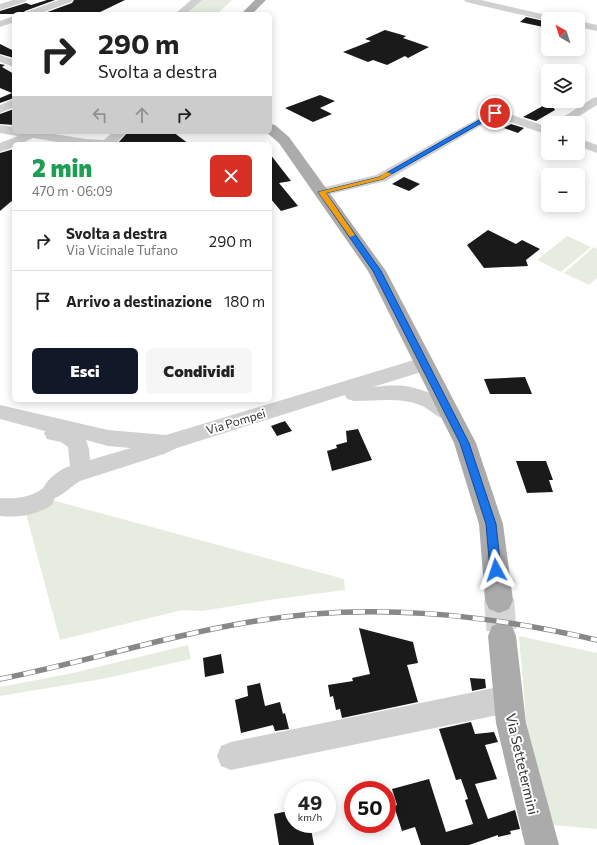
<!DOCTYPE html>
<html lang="it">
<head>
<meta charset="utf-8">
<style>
	:root { --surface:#fff; --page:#f6f6f6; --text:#222; --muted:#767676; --line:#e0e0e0; --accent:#111827 }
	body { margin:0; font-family:Commissioner,sans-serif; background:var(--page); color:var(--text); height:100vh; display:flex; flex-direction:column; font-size:15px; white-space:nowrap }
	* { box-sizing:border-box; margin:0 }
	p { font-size:13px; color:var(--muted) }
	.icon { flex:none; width:22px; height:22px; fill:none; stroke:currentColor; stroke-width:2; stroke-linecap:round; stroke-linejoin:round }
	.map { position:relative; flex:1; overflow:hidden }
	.drawer { position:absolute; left:12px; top:142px; width:260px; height:260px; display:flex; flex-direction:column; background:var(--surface); border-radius:6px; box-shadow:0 2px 10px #0003 }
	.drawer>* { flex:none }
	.top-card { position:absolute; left:12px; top:12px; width:260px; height:122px; border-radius:6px; box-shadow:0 2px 10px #0003; background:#fff; color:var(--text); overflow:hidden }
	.needle { width:26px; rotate:321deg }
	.tools { position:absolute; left:541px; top:12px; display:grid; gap:8px }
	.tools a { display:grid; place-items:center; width:44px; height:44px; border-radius:6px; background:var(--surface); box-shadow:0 2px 10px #0003; font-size:20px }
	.speed { position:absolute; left:284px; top:781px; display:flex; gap:8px; font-size:20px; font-weight:700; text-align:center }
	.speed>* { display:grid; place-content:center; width:52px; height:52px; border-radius:50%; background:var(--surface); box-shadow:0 2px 10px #0003; line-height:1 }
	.speed small { font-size:10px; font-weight:400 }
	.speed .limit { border:6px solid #d22; background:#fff; color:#111 }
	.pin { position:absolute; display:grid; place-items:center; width:34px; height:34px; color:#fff; margin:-17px; border:2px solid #fff; border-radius:50%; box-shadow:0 1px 4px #0007 }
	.me { position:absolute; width:44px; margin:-22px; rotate:355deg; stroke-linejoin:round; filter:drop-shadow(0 0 3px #0008) }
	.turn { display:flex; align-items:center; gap:14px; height:84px; padding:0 20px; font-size:18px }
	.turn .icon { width:52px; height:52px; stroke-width:2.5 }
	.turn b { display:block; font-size:28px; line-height:34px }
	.lanes { display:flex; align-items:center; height:38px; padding:0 20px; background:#0003; justify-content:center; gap:20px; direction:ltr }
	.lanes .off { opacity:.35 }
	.round { display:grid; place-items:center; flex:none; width:42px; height:42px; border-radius:6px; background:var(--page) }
	.headline { display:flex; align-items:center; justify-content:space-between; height:68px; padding:0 20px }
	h1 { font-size:24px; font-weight:800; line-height:30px; color:#1e9e55 }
	.cta { display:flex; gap:8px; margin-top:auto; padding:8px 20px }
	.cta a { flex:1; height:46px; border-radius:6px; background:var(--accent); color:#fff; font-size:16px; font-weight:800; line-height:46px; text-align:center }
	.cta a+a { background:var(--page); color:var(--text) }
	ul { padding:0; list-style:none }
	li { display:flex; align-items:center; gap:12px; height:60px; padding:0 20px; border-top:1px solid var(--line) }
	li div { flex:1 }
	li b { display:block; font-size:15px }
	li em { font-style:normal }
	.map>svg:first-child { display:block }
	.green { fill:#e6ecdf }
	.building { fill:#1a1a1a }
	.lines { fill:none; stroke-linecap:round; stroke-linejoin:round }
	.major-tunnel { stroke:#d6d6d6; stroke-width:30; stroke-dasharray:30 15; stroke-linecap:butt }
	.minor { fill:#d0d0d0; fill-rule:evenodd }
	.major { fill:#ababab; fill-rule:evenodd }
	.rail-casing { stroke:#888; stroke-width:5.5 }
	.rail { stroke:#fff; stroke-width:4; stroke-dasharray:12; stroke-linecap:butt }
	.route { fill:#1a73e8; stroke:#114b97 }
	.slow { fill:#f59e0b }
	.labels { text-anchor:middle; stroke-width:4; stroke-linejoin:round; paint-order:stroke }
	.street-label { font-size:12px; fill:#333; stroke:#fff }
	.near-street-label { font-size:14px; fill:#333; stroke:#fff }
</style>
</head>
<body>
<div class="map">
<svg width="597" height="845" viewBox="0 0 597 845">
	<rect width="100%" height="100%" fill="#fff"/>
	<g class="green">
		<polygon points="202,0 232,0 217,14 184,14"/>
		<polygon points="567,236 591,247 561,272 537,260"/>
		<polygon points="594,247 597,249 597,278 589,285 564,273"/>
		<polygon points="52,500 344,579 345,590 276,599 202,611 182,610 60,640 26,514"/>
		<polygon points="519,636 597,653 597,829 552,825 528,741"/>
		<polygon points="188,645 191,659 102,679 0,696 0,687 73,673"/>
	</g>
	<g class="building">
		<polygon points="47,0 55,0 25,11 22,14 0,14 0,11 26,3 31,5"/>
		<polygon points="74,0 125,0 96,14 42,14 72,3"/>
		<polygon points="526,17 548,22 548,28 520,22"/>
		<polygon points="385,30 406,36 403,38 429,47 408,58 405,56 387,65 373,60 368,62 343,52 371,41 365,39"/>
		<polygon points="0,44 14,51 14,58 0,54"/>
		<polygon points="0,64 5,65 2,67 14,74 14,98 0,103 0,98 12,93 0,88"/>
		<polygon points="320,95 335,101 320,108 332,114 313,122 285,108"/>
		<polygon points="550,102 555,110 536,121 523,117"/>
		<polygon points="14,109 14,125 0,124 0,114"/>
		<polygon points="511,124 524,128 518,133 504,128"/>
		<polygon points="128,132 173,132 189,144 117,144"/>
		<polygon points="14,149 14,199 0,211 0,153"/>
		<polygon points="270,154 291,181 279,183 298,206 281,211 270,198"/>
		<polygon points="404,177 420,184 409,191 392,184"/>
		<polygon points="488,230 516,244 522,240 540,249 526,260 528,266 484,268 467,245"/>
		<polygon points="525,377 532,394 490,394 484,379"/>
		<polygon points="285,421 292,431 277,436 271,426"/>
		<polygon points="358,429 372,460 332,471 327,451 337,448 336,445 347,442 346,431"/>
		<polygon points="516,461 546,461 553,480 549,480 553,492 527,493"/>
		<polygon points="359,628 413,642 418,663 407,665 418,702 342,718 340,709 336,710 333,696 330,697 328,685 353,681 352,678 370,674"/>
		<polygon points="221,654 224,673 205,677 203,658"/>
		<polygon points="470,678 485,679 486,688 472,691"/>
		<polygon points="260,683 265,706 280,702 283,714 285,713 289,729 275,731 273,725 241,733 235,700 248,696 247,686"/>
		<polygon points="471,722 475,734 494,732 498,742 485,745 497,779 475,784 488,819 515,810 520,829 510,831 511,834 498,837 498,835 469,845 421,845 415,827 402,831 394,806 397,805 392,789 429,779 446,832 473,824 465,800 468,799 461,779 456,780 439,729"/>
		<polygon points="293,810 293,824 310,824 314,845 279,845 274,814"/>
	</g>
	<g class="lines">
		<polyline class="major-tunnel" points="499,600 502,636"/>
		<g class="minor">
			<polygon points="13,0 27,0 25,2 0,10 0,4"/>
			<polygon points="59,0 73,0 71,2 38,14 24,14 26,12"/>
			<polygon points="191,0 202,0 186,14 175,14"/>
			<polygon points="464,0 481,0 555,17 557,19 548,19 548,21 466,2"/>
			<polygon points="14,16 14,22 0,27 0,21"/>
			<polygon points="578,21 597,25 597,31 578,27"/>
			<polygon points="0,55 14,60 14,67 0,62"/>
			<polygon points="597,97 597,105 568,123 554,123 593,98"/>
			<polygon points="14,99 14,107 0,113 0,105"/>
			<polygon points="495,109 548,127 548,135 496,117 386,181 322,196 317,195 315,192 317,189 376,175"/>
			<polygon points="0,125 14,127 14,132 41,132 86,139 104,140 113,132 127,132 115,144 69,144 33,138 20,144 14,144 14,147 0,152 0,143 18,136 0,133"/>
			<polygon points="578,138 597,145 597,153 578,146"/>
			<path d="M424 357 431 359 433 364 431 369 373 387C383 386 395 385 405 386 421 388 451 400 459 414L456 419C441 424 433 410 420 405 400 397 375 401 354 401L347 399 345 395 177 448 164 454 80 481C71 486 65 494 55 498L52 505C36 515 19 518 0 516V498C15 499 29 498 42 489 44 488 45 484 47 482 53 475 61 469 70 466L68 447 61 442 47 439 44 433 45 431 0 419V405L108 430 166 435ZM86 440 108 446 131 448 90 460 89 449Z"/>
			<polygon points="508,685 518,689 522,699 518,709 508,713 231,770 221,766 217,756 221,746 231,742"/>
		</g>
		<g class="major">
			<polygon points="255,0 266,0 252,14 241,14"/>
			<polygon points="270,124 275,125 289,137 386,271 476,443 503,524 513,600 509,609 499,613 489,609 485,600 479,524 454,443 368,271 279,143 266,132 270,132"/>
			<polygon points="502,622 512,626 516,636 526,723 559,845 525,845 496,723 488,636 492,626"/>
		</g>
		<defs>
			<path id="rail" d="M0 679C86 662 169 635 256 621 370 602 484 614 597 640"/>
		</defs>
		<use href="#rail" class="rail-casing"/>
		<use href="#rail" class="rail"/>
	</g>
	<polygon class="route" points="495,111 497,112 497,114 383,179 326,193 381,271 469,443 496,524 501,570 499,573 496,575 492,573 490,570 486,524 460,443 373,271 318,192 379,177"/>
	<polygon class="slow" points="386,172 392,174 383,179 326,193 355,235 350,237 318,192 379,177"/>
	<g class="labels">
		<g class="street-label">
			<text transform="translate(236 422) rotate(-17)" y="4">Via Pompei</text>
		</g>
		<g class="near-street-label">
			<text transform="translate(522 764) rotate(77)" y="5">Via Settetermini</text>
		</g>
	</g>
</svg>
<div class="tools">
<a><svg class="needle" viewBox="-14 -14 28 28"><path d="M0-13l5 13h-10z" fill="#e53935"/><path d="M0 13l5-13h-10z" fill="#767676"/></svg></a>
<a><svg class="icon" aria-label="layers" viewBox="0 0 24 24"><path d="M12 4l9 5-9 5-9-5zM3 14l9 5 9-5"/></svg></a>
<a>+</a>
<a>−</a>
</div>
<div class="speed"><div>49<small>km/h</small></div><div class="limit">50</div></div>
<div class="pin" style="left:495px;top:113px;background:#d93025"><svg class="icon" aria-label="arrive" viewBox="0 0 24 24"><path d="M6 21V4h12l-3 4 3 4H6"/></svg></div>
<svg class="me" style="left:496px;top:570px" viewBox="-20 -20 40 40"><path d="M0-17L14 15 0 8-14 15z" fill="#1a73e8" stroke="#fff" stroke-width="4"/></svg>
<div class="top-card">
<div class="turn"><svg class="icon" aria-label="right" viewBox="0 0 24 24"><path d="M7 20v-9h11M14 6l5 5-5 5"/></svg><div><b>290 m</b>Svolta a destra</div></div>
<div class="lanes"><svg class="icon off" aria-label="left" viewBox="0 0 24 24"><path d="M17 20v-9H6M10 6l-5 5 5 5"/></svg><svg class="icon off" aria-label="ahead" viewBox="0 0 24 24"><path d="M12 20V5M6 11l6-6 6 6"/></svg><svg class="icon" aria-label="right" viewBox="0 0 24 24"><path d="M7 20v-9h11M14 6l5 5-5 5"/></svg></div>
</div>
<section class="drawer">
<div class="headline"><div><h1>2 min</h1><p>470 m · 06:09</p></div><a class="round" style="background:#d93025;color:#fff"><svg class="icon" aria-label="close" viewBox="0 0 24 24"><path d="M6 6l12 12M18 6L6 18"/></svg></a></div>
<ul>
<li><svg class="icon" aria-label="right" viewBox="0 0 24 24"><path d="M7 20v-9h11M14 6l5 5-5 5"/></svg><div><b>Svolta a destra</b><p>Via Vicinale Tufano</p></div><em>290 m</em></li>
<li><svg class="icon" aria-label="arrive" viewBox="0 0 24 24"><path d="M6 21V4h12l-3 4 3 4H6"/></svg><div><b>Arrivo a destinazione</b></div><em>180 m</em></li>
</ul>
<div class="cta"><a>Esci</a><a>Condividi</a></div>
</section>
</div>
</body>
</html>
